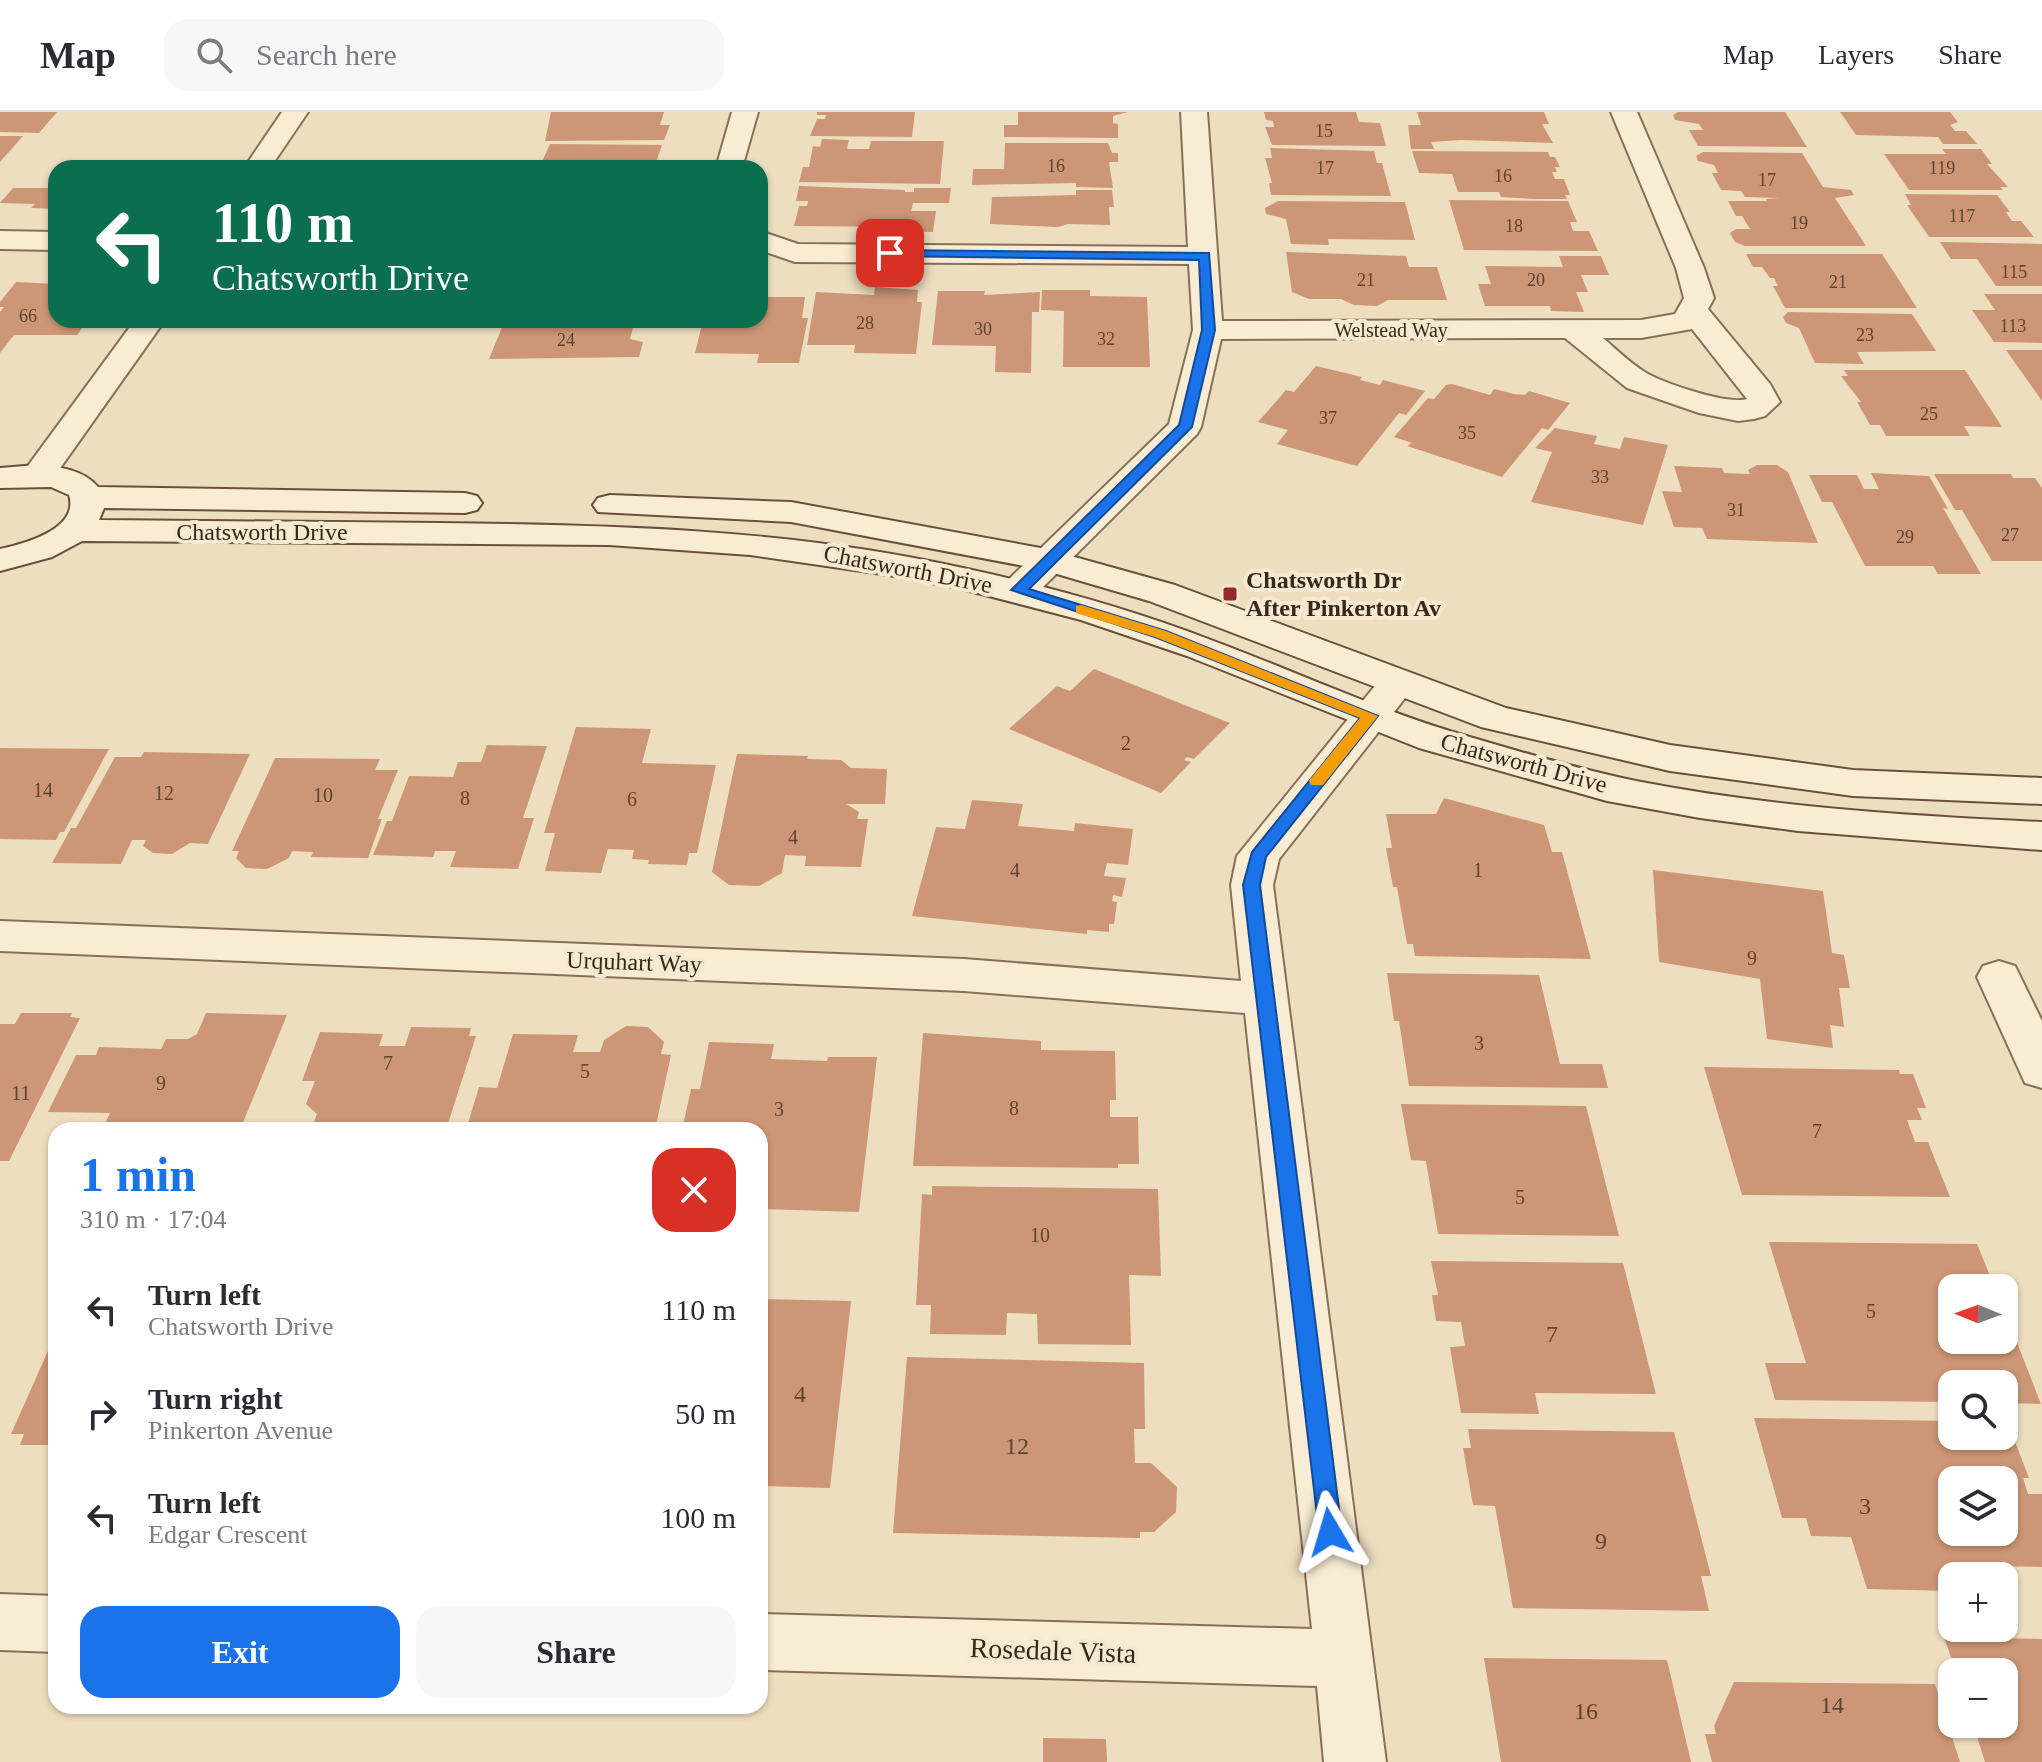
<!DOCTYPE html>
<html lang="en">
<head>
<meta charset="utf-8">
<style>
	:root { --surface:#fff; --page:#f7f7f7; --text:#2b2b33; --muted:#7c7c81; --line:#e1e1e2; --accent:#1a73e8 }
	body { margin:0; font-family:Georgia,serif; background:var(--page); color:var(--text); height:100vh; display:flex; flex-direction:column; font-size:30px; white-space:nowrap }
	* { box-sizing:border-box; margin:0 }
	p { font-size:26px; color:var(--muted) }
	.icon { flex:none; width:44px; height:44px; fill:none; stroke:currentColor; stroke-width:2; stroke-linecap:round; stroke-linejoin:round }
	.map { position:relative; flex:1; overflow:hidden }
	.panel { position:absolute; left:48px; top:1010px; width:720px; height:592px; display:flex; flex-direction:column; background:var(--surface); border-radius:24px; box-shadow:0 2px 6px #0004 }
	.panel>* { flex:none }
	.hud { position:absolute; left:48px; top:48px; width:720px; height:168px; border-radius:24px; box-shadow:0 2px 6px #0004; background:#0b6e4f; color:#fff; overflow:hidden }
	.needle { width:52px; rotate:271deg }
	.tools { position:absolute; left:1938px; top:1162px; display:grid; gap:16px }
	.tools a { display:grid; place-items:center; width:80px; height:80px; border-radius:16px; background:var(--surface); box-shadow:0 2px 6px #0004; font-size:40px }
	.pin { position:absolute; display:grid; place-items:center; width:68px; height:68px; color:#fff; margin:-34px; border-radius:16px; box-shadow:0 4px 12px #0006 }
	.me { position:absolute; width:88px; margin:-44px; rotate:353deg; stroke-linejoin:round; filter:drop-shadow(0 0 6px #0008) }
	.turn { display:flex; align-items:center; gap:28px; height:168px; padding:0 32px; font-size:36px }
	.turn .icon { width:104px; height:104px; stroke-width:2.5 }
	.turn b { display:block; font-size:56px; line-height:68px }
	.round { display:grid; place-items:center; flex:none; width:84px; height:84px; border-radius:24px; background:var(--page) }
	.head { display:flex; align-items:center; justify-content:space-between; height:136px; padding:0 32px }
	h1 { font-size:48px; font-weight:600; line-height:60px; color:var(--accent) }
	.primary-button { display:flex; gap:16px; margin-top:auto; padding:16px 32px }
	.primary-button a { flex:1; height:92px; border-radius:24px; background:var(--accent); color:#fff; font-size:32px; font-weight:600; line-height:92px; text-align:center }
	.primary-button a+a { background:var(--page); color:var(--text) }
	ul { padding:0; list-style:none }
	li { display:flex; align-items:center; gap:24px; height:104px; padding:0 32px }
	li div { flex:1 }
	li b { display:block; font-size:30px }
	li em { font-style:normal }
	header { display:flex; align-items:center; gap:48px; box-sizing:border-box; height:112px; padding:0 40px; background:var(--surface); border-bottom:2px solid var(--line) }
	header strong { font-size:38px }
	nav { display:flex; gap:44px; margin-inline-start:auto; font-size:28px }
	.search { width:560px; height:72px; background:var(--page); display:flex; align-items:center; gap:20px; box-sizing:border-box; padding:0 28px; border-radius:24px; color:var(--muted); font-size:30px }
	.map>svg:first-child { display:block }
	.building { fill:#cd9676; fill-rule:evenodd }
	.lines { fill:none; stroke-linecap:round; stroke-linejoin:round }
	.street-casing { stroke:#876f58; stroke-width:4 }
	.secondary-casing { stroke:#69503b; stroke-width:4 }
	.street { fill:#f9ecd4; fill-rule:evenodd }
	.secondary { fill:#f9ecd4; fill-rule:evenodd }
	.route { fill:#1a73e8; stroke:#114b97; stroke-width:2 }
	.slow { fill:#f59e0b }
	.poi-dot { fill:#97282d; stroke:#f5e9d0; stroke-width:3 }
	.labels { text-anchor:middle; stroke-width:8; stroke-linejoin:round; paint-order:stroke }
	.far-number-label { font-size:18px; fill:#5c4433 }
	.far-street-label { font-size:20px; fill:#37281d; stroke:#f5e9d0 }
	.number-label { font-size:20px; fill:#5c4433 }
	.street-label { font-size:24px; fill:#37281d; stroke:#f5e9d0 }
	.poi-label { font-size:24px; font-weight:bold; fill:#37281d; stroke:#f5e9d0; text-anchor:start }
	.near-number-label { font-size:24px; fill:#5c4433 }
	.near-street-label { font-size:28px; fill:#37281d; stroke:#f5e9d0 }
</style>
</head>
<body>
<header>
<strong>Map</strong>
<div class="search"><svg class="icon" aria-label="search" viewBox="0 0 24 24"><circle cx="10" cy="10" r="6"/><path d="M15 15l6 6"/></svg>Search here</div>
<nav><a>Map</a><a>Layers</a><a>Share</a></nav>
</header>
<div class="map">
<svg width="2042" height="1650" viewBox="0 0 2042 1650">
	<rect width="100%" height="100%" fill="#eedec0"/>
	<g class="building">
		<polygon points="0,0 57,0 39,21 0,20"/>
		<polygon points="551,0 664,0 660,13 670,13 664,28 545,29"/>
		<polygon points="817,0 915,0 912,25 810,24 817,7 825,7 826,3 817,3"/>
		<polygon points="1018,0 1128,0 1113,4 1113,11 1118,12 1118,26 1004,25 1004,13 1018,13"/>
		<polygon points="1264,0 1356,0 1359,10 1380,11 1386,34 1272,33 1265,15 1274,15 1273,9 1266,8"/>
		<polygon points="1417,0 1544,0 1549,12 1542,12 1553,31 1461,28 1431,30 1434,37 1411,37 1408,13 1421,13"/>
		<polygon points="1678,0 1785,0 1807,35 1698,34 1689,18 1703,18 1699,12 1675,8 1673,3"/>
		<polygon points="1840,0 1950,0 1958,10 1950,13 1955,19 1966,19 1977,32 1943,32 1938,25 1856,23"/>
		<polygon points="0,24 23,24 0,50"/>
		<polygon points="822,27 849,28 847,37 869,37 871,29 944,29 940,72 799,70 803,55 809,55 813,34 820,35"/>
		<polygon points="1005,31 1108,31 1112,41 1118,41 1118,50 1109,50 1113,76 1076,75 1076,71 972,73 973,57 1004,57"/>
		<polygon points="550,32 662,33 654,56 539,56"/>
		<polygon points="1270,36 1374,39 1377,51 1382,51 1391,84 1271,83 1269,71 1272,71 1265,46 1272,46"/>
		<polygon points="1942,37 1981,37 1992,52 1987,52 2008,75 2000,75 2003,78 1909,78 1884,42 1946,42"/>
		<polygon points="1412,39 1548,40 1550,45 1555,45 1560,55 1555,55 1557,60 1552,60 1555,67 1564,67 1570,83 1565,83 1567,87 1534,87 1501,85 1499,80 1458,80 1452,62 1419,61"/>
		<polygon points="1703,40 1802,41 1823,75 1851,78 1854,83 1835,86 1866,134 1745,134 1735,130 1730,121 1736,117 1750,117 1742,104 1736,104 1728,89 1767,89 1766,87 1780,86 1745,85 1741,79 1721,78 1712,61 1718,61 1714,53 1698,49 1696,44"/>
		<polygon points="53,70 56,70 56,97 31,96 35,92 0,91 13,76 48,76"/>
		<polygon points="799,74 905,78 905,80 914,80 914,76 951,76 949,91 913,91 911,99 936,99 933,120 899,119 900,115 794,114 799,94 807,94 808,89 796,89"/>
		<polygon points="1076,78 1112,78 1114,95 1109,95 1110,113 1068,112 1058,115 990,112 992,85 1076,83"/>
		<polygon points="1905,82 1997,83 2010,100 2006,100 2012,109 2021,109 2034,125 1929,125 1907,93 1911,93"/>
		<polygon points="1449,88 1568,89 1577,110 1570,110 1573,119 1589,119 1598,139 1464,138"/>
		<polygon points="1278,89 1405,90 1415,128 1328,127 1329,133 1291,132 1286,107 1266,102 1265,96"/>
		<polygon points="1940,130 2042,132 2042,174 1996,174 1977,147 1951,147"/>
		<polygon points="1286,140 1406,144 1409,155 1437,155 1447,188 1388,188 1377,194 1354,193 1341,187 1309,187 1292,180"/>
		<polygon points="1746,142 1882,142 1917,196 1785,196 1773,174 1778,174 1774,166 1770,166 1762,155 1753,155"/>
		<polygon points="1559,144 1601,144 1609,163 1581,163 1588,180 1576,180 1584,200 1551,199 1550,194 1485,194 1478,172 1491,172 1485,154 1563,155"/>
		<polygon points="16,170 56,172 56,208 88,208 77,223 14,223 0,241 0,200 4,195 0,195 0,190"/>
		<polygon points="875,175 918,178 917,190 922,190 916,242 854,241 855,233 807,233 816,180 874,183"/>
		<polygon points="1042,178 1090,178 1090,184 1147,185 1150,255 1063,255 1064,199 1041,198"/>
		<polygon points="938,179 985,179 984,183 1040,180 1039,200 1032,200 1031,261 995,260 996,234 932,233"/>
		<polygon points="1984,182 2042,182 2042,231 1994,230 1972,198 1995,198"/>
		<polygon points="763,185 805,185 802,206 808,206 799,251 757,251 759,242 695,241 703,208 760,208 760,192"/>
		<polygon points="1788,200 1912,202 1936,239 1857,240 1864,252 1815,251 1799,216 1786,211 1783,205"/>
		<polygon points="505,208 629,208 627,216 633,216 630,227 643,230 639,245 489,247"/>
		<polygon points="2006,238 2042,238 2042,289"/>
		<polygon points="1316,254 1362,265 1360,268 1380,273 1383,268 1425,279 1406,303 1399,301 1357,354 1277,332 1288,318 1258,310 1286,278 1294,280"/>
		<polygon points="1844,258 1965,258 2002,315 1964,314 1970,324 1886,324 1880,313 1870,313 1857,290 1861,290 1841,264 1848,264"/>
		<polygon points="1452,272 1490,283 1494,277 1514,282 1525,283 1529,279 1570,291 1548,318 1542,316 1502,365 1407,334 1412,331 1394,325 1428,286 1434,287 1446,273"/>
		<polygon points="1555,316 1597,324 1594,332 1620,337 1624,325 1668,333 1643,413 1531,390 1552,340 1535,336"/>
		<polygon points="1757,353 1777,353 1788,360 1818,431 1707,427 1702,416 1674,415 1662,379 1682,380 1674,354 1722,356 1724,361 1750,362 1748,358"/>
		<polygon points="1871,361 1929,364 1948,397 1943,396 1981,462 1938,462 1933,454 1865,454 1832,390 1822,390 1809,363 1857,363 1864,377 1879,377"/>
		<polygon points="1934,362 2011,362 2013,366 2035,366 2042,376 2042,449 1992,449 1962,398 1955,398"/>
		<polygon points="1094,557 1230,611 1194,647 1187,645 1184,648 1191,650 1161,681 1009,617 1057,574 1070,579"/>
		<polygon points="576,615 651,617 642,651 716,653 697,741 689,741 687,753 648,752 649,748 632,747 634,738 608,737 601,761 545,759 555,721 544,721"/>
		<polygon points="487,633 547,634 523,706 534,706 518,757 450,755 456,739 435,739 433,745 373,743 387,709 392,709 409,664 453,665 458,650 481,650"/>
		<polygon points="0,636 109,637 64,720 60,720 56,728 0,727"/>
		<polygon points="144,640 250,642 208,732 190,731 172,742 153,741 143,734 146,728 132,728 121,752 52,751 71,716 76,716 115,645 141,645"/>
		<polygon points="737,642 808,644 807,647 841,648 851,656 887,657 885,692 846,692 859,700 857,707 868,707 861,755 805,754 806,744 785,743 782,761 759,774 729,773 712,760"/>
		<polygon points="275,646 380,647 375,658 398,658 378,707 382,707 368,746 311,745 313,740 292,739 289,746 267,757 246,756 236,746 239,739 232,739"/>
		<polygon points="1444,686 1544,713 1552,740 1562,740 1591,847 1415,844 1413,832 1407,832 1397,775 1393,775 1386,736 1392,736 1386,702 1436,702"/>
		<polygon points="972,688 1023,692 1018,714 1074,719 1075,711 1133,717 1128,753 1107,751 1104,764 1126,766 1122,785 1113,783 1112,789 1117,790 1114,812 1109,812 1109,820 1087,818 1087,822 912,804 936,715 965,717"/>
		<polygon points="1653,758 1823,779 1832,841 1844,843 1850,876 1839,876 1844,915 1830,913 1833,936 1767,927 1760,867 1659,850"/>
		<polygon points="1387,861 1539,863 1560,952 1602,952 1608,976 1409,974 1399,909 1394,909"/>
		<polygon points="21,901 72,901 70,905 80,906 9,1049 0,1049 0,912 15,912"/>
		<polygon points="206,901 287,903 240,1018 102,1018 110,1001 48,1000 76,943 96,943 99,935 161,937 166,927 188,927 197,922"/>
		<polygon points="626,914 648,915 664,930 661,942 671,943 655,1018 466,1018 479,975 497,976 513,922 578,923 573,940 600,940 604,928"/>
		<polygon points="411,915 471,916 469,924 476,924 446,1018 311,1018 317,1002 306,992 315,969 302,969 320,920 383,922 379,934 405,934"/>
		<polygon points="923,921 1041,929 1041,938 1115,939 1116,988 1110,988 1110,1005 1138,1005 1139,1052 1118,1052 1118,1056 913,1054"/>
		<polygon points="709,930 774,932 771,947 827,949 828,945 877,945 859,1100 760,1097 760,1018 682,1018 691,977 700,977"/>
		<polygon points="1704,955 1899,958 1900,962 1913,962 1926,996 1917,996 1922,1008 1907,1008 1915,1030 1928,1030 1950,1085 1742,1083"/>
		<polygon points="1401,992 1586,994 1619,1124 1438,1122 1426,1049 1411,1048"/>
		<polygon points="932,1074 1158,1077 1161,1164 1129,1163 1131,1233 1038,1232 1037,1202 1007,1201 1006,1223 930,1222 931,1193 916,1193 922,1082 932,1083"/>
		<polygon points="1769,1130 1977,1132 1995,1176 1952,1176 1952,1228 2004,1228 2004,1223 2014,1223 2041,1292 2004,1291 2004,1272 1952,1272 1952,1290 1775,1288 1765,1251 1806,1251"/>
		<polygon points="1431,1149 1623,1151 1656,1282 1535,1281 1539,1302 1461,1301 1450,1235 1465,1234 1461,1210 1436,1209 1432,1183 1438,1183"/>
		<polygon points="760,1187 851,1189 830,1376 760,1374"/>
		<polygon points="56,1221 56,1333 20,1333 24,1322 11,1322"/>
		<polygon points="907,1245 1144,1251 1145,1317 1134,1317 1135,1351 1151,1351 1177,1375 1176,1400 1154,1420 1140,1420 1140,1426 893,1421"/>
		<path d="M1754 1306 1952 1309V1324H2004V1314H2009L2029 1366H2023L2028 1382H2042V1455L1990 1454 1993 1464H1952V1479L1867 1477 1851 1425 1811 1424 1806 1406H1782ZM1952 1368H2004V1420H1952Z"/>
		<polygon points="1468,1317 1674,1320 1711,1464 1701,1464 1709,1499 1513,1496 1495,1394 1473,1393 1463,1336 1471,1336"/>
		<polygon points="1944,1525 2042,1527 2042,1650 1985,1650 1973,1612 2004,1612 2004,1560 1956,1560"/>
		<polygon points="1484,1546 1667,1548 1691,1650 1501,1650"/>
		<polygon points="1734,1570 1935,1572 1960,1650 1712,1650 1705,1622 1716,1622 1714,1614"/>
		<polygon points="1043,1626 1106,1627 1107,1650 1043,1650"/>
	</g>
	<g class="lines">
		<defs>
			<g id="street">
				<polygon points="282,0 308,0 270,56 244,56"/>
				<polygon points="732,0 758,0 742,56 716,56"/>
				<path d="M1181 0H1207L1222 209 1641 208 1675 202 1684 186 1676 156 1611 0H1637L1704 156 1714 186 1708 197 1770 272 1780 290 1765 304 1754 307 1738 309 1699 301 1627 276 1565 226 1221 227 1201 315 1197 322 1032 486 1019 489 1006 486 1001 478 1006 470 1169 312 1193 218 1189 152 795 150 760 138V119L798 132 1188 135ZM1692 217 1747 287C1727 293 1667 272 1648 262 1632 253 1617 238 1603 226H1641Z"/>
				<polygon points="0,119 56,120 56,138 0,137"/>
				<polygon points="135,208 165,208 51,369 39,372 27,369 22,362"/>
				<polygon points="1397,560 1411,564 1416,572 1279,747 1273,773 1386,1650 1324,1650 1317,1574 760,1558 760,1502 1312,1517 1245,901 964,879 0,839 0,809 964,847 1241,869 1231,773 1237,744 1383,564"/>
				<polygon points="1999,849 2015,854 2042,909 2042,976 2025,971 1977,865 1983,854"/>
				<polygon points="0,1482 56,1484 56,1540 0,1538"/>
			</g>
			<g id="secondary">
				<path d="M37 353C59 355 83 357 98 375L465 381 477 384 482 391 477 398 465 401 104 396 99 408C212 409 325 410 438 411 614 413 789 417 963 456 1047 474 1130 497 1211 528 1292 558 1371 595 1453 620 1513 638 1574 656 1636 669 1769 695 1906 704 2042 710V738L1798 719 1700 706 1607 689 1419 636 1187 544 1081 508 958 476 889 463 750 443 609 433 82 429 52 445 0 459V437C24 432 80 417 69 383L51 375 0 376V356Z"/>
				<polygon points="610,383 791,390 1046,437 1175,473 1506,596 1670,633 1853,658 2042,666 2042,692 1853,684 1670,659 1481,615 1149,489 1040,457 791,410 598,400 593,393 598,386"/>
			</g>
		</defs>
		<use href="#street" class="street-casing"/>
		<use href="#secondary" class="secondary-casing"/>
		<use href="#street" class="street"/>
		<use href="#secondary" class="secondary"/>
	</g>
	<polygon class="route" points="890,138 1209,141 1215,218 1192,315 1029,477 1166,519 1378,604 1266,745 1260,773 1342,1420 1339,1428 1330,1431 1322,1428 1319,1420 1243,773 1252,740 1360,606 1155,525 1011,478 1179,313 1202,218 1199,148 886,144 886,139"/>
	<polygon class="slow" points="1081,493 1166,519 1378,604 1323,673 1311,673 1309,669 1311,666 1360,606 1155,525 1076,501 1076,494"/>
	<rect class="poi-dot" x="1222" y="474" width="16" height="16" rx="4"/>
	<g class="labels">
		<g class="far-number-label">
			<text x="1324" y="25">15</text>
			<text x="1056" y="60">16</text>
			<text x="1325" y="62">17</text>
			<text x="1942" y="62">119</text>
			<text x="1503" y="70">16</text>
			<text x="1767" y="74">17</text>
			<text x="1962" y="110">117</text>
			<text x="1799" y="117">19</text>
			<text x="1514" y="120">18</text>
			<text x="2014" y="166">115</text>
			<text x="1366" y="174">21</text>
			<text x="1536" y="174">20</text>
			<text x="1838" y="176">21</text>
			<text x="28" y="210">66</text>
			<text x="865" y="217">28</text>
			<text x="2013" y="220">113</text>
			<text x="983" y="223">30</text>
			<text x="1865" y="229">23</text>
			<text x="1106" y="233">32</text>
			<text x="566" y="234">24</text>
			<text x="1929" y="308">25</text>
			<text x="1328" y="312">37</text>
			<text x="1467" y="327">35</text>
			<text x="1600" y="371">33</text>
			<text x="1736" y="404">31</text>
			<text x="2010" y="429">27</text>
			<text x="1905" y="431">29</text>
		</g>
		<g class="far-street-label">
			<text x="1391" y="225">Welstead Way</text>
		</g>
		<g class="number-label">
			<text x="1126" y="638">2</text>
			<text x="43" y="685">14</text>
			<text x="164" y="688">12</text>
			<text x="323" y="690">10</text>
			<text x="465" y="693">8</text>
			<text x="632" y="694">6</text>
			<text x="793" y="732">4</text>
			<text x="1015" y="765">4</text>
			<text x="1478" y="765">1</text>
			<text x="1752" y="853">9</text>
			<text x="1479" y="938">3</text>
			<text x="388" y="958">7</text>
			<text x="585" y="966">5</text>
			<text x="161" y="978">9</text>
			<text x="21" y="988">11</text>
			<text x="1014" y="1003">8</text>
			<text x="779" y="1004">3</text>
			<text x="1817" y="1026">7</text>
			<text x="1520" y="1092">5</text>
			<text x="1040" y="1130">10</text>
			<text x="1871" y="1206">5</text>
		</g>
		<g class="street-label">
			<text x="262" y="428">Chatsworth Drive</text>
			<text transform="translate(908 457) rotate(11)" y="8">Chatsworth Drive</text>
			<text transform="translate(1524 651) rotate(15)" y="8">Chatsworth Drive</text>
			<text transform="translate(634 850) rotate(2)" y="8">Urquhart Way</text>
		</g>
		<g class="poi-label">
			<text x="1246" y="476">Chatsworth Dr<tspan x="1246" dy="28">After Pinkerton Av</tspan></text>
		</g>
		<g class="near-number-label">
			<text x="1552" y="1230">7</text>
			<text x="800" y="1290">4</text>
			<text x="1017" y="1342">12</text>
			<text x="1865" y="1402">3</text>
			<text x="1601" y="1437">9</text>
			<text x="1832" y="1601">14</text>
			<text x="1586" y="1607">16</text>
		</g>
		<g class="near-street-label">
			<text transform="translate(1053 1538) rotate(2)" y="10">Rosedale Vista</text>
		</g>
	</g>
</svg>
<div class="tools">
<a><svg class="needle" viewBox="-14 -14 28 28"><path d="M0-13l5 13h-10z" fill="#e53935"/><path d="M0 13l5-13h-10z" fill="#7c7c81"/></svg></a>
<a><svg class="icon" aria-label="search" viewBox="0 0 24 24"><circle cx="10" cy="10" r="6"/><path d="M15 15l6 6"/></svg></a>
<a><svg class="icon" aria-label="layers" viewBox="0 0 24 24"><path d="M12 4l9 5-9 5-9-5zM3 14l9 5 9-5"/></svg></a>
<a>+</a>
<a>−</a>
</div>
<div class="pin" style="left:890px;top:141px;background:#d93025"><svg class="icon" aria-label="arrive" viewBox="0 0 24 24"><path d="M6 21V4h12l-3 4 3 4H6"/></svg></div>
<svg class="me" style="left:1330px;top:1420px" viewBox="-20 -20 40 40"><path d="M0-17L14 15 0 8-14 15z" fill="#1a73e8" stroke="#fff" stroke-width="4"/></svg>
<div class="hud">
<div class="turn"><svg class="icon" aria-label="left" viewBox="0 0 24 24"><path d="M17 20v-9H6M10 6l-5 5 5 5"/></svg><div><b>110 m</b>Chatsworth Drive</div></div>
</div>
<section class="panel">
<div class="head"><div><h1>1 min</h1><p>310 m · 17:04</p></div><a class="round" style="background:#d93025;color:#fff"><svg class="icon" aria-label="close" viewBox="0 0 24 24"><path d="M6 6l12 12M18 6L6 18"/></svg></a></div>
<ul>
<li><svg class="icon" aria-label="left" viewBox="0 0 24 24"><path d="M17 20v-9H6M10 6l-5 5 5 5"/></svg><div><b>Turn left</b><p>Chatsworth Drive</p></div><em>110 m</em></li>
<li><svg class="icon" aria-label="right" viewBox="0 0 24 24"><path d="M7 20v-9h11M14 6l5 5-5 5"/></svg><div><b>Turn right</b><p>Pinkerton Avenue</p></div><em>50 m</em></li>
<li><svg class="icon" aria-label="left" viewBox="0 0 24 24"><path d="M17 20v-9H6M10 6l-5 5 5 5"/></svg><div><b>Turn left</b><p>Edgar Crescent</p></div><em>100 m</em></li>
</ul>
<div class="primary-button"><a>Exit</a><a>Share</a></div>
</section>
</div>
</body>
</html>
